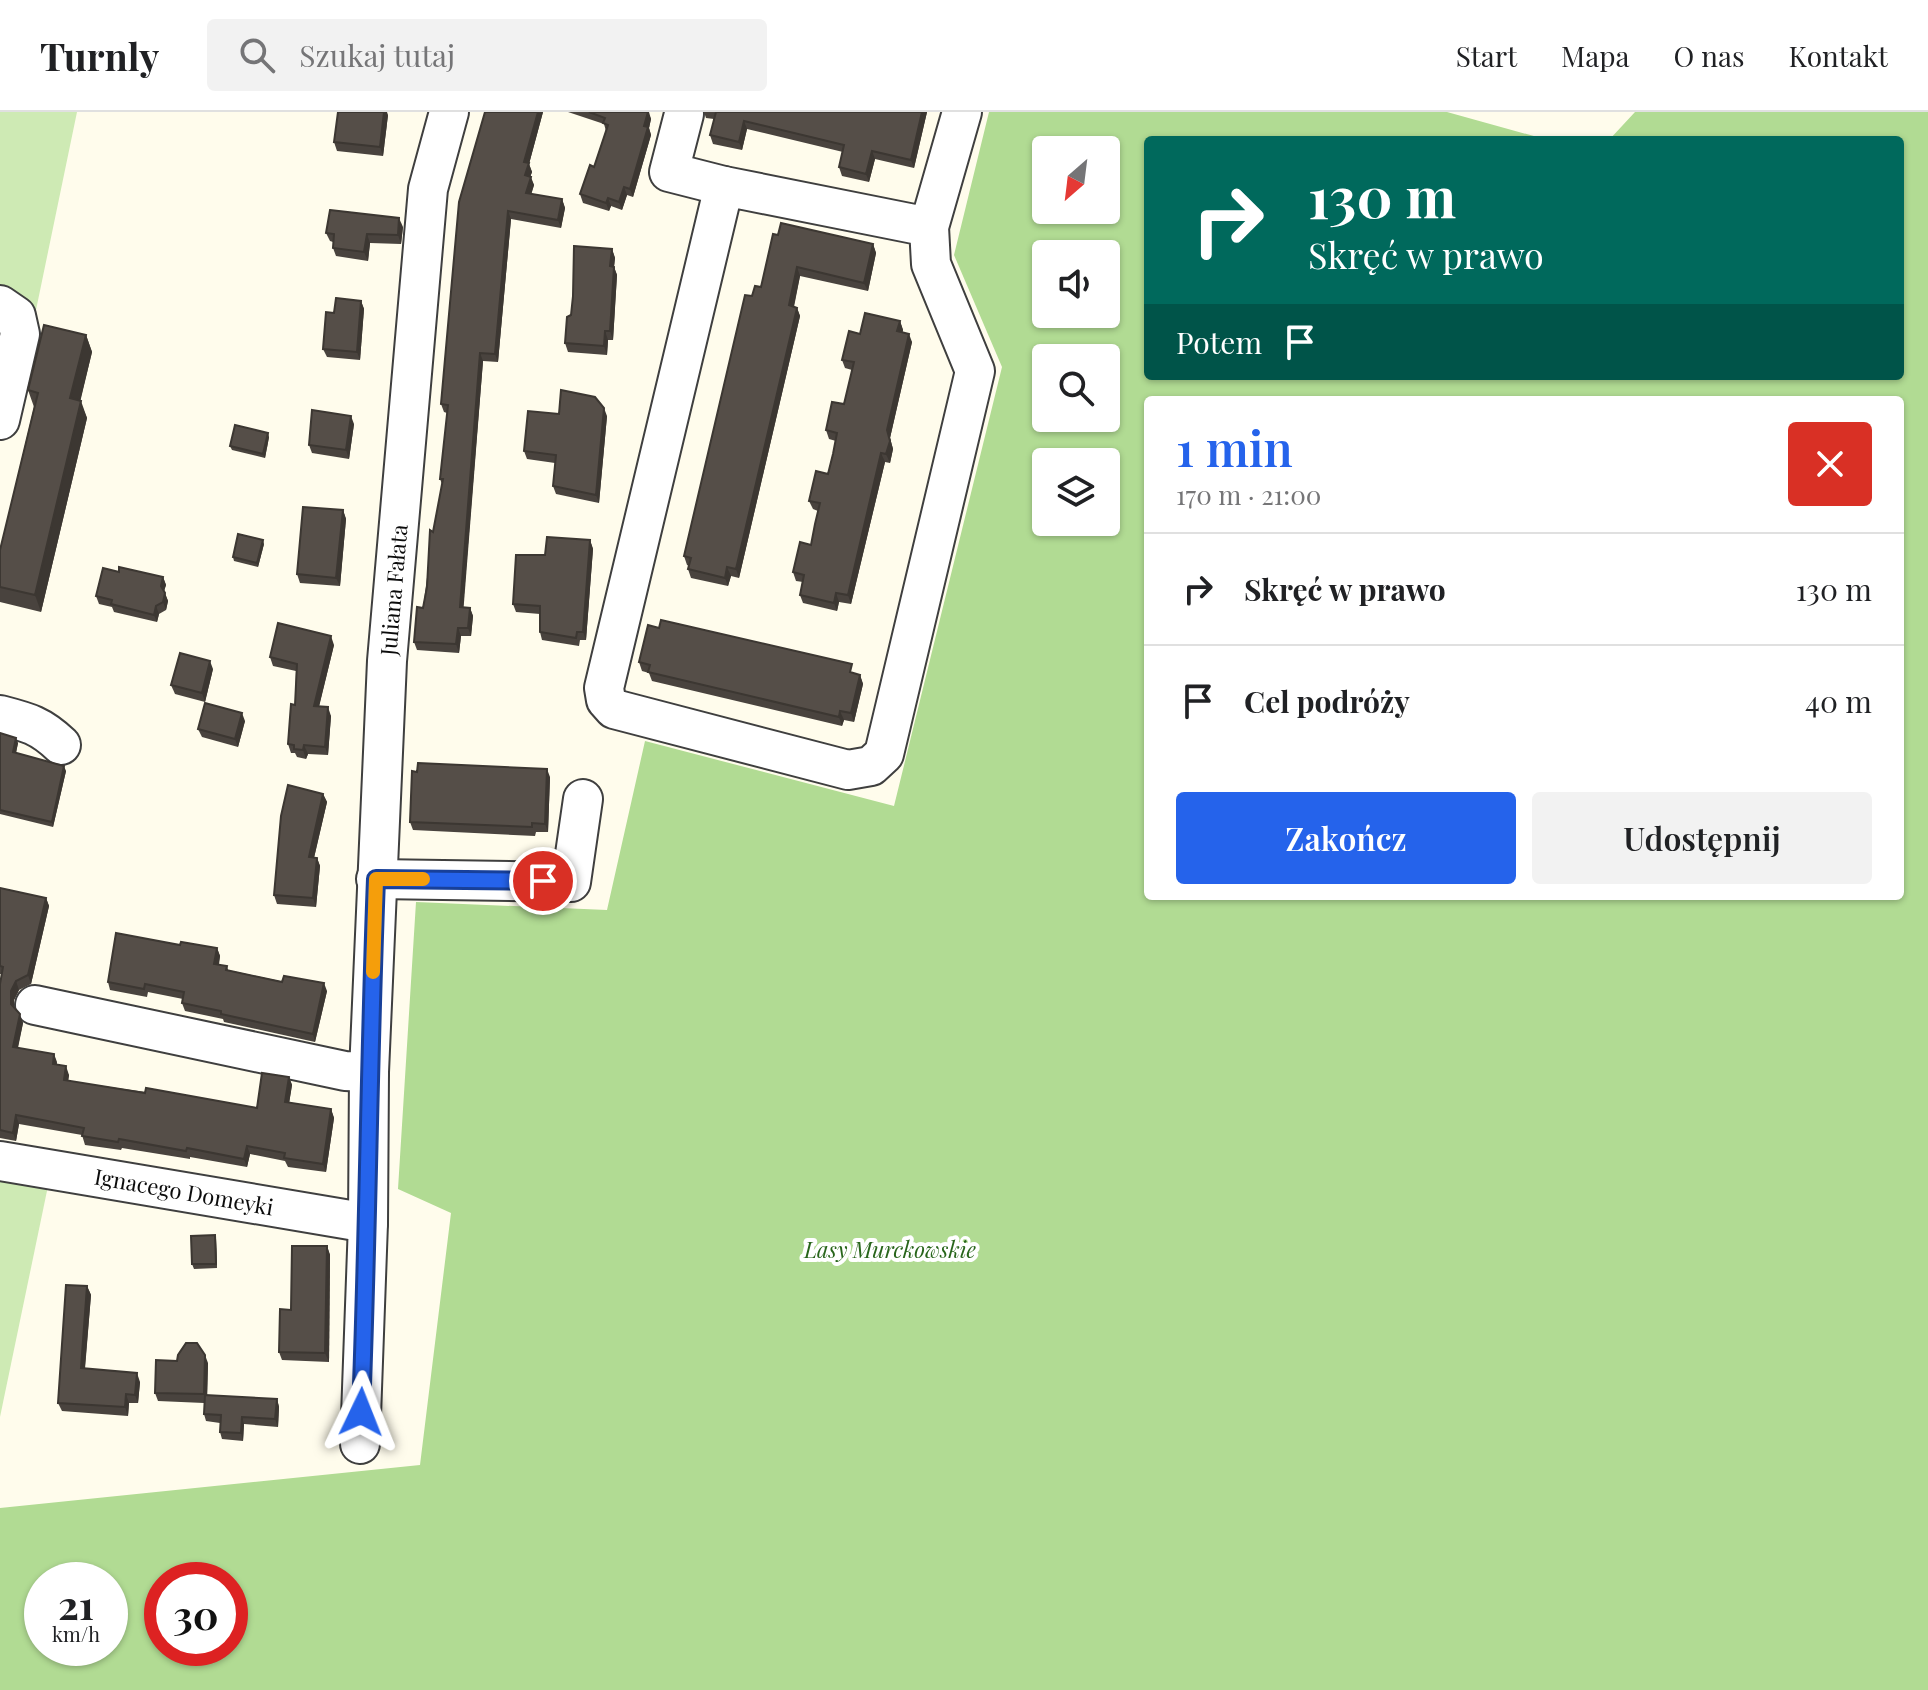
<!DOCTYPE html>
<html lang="pl">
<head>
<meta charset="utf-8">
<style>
	:root { --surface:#fff; --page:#f2f2f2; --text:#202124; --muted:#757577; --line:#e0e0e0; --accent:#2563eb }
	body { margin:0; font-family:"Playfair Display",serif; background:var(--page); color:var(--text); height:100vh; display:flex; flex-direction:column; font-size:30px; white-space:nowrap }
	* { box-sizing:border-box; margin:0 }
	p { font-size:26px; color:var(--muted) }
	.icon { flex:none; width:44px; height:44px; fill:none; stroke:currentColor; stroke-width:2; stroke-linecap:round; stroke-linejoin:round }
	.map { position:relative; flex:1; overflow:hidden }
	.panel { position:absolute; left:1144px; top:284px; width:760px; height:504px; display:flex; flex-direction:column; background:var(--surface); border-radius:8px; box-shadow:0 2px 6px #0004 }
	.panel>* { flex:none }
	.banner { position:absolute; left:1144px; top:24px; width:760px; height:244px; border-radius:8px; box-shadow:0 2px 6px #0004; background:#00695c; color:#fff; overflow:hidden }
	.needle { width:52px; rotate:208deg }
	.buttons { position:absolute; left:1032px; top:24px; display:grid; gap:16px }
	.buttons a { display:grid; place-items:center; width:88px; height:88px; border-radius:8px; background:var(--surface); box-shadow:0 2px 6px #0004; font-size:40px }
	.speed { position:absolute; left:24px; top:1450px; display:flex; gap:16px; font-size:40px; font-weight:700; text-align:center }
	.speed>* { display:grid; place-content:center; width:104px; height:104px; border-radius:50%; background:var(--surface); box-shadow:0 2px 6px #0004; line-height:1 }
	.speed small { font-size:20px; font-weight:400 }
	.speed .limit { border:12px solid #d22; background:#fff; color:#111 }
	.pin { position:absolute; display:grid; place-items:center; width:68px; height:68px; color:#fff; margin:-34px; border:4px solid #fff; border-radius:50%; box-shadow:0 2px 8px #0007 }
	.me { position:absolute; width:88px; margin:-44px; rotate:2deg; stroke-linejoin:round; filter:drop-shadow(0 0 6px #0008) }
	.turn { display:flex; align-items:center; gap:28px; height:168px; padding:0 32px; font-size:36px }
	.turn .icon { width:104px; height:104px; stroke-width:2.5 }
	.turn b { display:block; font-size:56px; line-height:68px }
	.then { display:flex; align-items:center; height:76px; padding:0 32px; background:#0003; gap:16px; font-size:30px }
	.round { display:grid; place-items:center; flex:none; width:84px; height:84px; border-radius:8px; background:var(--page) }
	.head { display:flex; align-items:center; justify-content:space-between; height:136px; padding:0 32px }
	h1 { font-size:48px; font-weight:600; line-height:60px; color:var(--accent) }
	.action { display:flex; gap:16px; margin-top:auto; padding:16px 32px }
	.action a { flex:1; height:92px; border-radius:8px; background:var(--accent); color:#fff; font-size:32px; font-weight:600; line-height:92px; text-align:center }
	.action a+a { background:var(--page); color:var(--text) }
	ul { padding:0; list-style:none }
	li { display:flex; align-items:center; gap:24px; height:112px; padding:0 32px; border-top:2px solid var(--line) }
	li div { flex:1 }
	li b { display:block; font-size:30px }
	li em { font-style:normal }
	header { display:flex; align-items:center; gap:48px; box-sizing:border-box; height:112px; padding:0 40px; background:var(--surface); border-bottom:2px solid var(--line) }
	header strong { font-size:38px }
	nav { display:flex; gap:44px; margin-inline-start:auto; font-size:28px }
	.search { width:560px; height:72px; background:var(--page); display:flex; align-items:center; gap:20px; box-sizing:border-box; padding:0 28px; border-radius:8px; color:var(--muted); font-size:30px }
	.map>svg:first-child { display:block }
	.green { fill:#ceeab4 }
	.forest { fill:#b1db93; fill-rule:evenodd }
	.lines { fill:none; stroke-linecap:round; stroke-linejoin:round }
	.minor-casing { stroke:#3f3f3f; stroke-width:42 }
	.minor { stroke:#fff; stroke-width:38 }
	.wall { fill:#49433e }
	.shaded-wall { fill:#3c3732 }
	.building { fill:#554e48; stroke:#3c3732; stroke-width:2 }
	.route-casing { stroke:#184099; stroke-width:20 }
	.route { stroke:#2563eb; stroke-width:14 }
	.slow { stroke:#f59e0b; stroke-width:14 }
	.labels { text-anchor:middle; stroke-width:8; stroke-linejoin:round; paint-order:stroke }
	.street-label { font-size:22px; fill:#0c0c0c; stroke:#fff }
	.park-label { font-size:22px; font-style:italic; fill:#28651b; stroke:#fff }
</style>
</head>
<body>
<header>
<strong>Turnly</strong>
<div class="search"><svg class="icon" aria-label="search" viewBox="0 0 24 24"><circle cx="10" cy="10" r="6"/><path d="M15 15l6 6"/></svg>Szukaj tutaj</div>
<nav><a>Start</a><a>Mapa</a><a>O nas</a><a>Kontakt</a></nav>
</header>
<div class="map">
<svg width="1928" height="1578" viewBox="0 0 1928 1578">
	<rect width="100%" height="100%" fill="#fffcec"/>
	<g class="green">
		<polygon points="0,0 77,0 36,198 24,188 0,176"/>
		<polygon points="0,1065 48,1074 0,1305"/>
	</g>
	<path class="forest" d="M989 0H1447L1548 28H1148V264H1900V28H1609L1635 0H1928V1578H0V1396L420 1353 451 1101 398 1077 416 790 607 798 645 629 894 694 1002 255 954 143ZM1046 38H1106V98H1046ZM1046 142H1106V202H1046ZM1046 246H1106V306H1046ZM1148 288H1900V784H1148ZM1046 350H1106V410H1046ZM110 1468V1536H42V1468ZM230 1468V1536H162V1468Z"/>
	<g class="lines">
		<defs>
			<g id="minor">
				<polyline points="684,2 669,60 724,74"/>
				<polyline points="929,115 724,74 604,576 606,588 614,597 848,658 871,654 884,642 975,259 931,152 929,115 962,0"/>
				<polyline points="0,193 16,204 20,222 0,308"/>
				<path d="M0 603C27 610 40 613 61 633"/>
				<polyline points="376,767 571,770 583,687"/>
				<polyline points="35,893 345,959 369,960"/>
				<polyline points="0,1049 368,1111"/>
				<polyline points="360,1332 368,1111 369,960 387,549 428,77 449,0"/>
			</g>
		</defs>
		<use href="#minor" class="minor-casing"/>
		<use href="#minor" class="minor"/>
	</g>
	<g class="wall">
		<polygon points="485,0 543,0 529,52 532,60 530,65 534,73 531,82 562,87 565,96 561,116 511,107 498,250 483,249 463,495 470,496 473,504 471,524 461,524 459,541 417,538 414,530 423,496 433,420 442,372 440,367 447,301 444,300 441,292"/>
		<polygon points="568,0 649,0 651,7 649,16 651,23 633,85 627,83 622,98 611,94 609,99 583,91 580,82 594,55 606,19 604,12"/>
		<polygon points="704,0 927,0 914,56 875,47 869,70 842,64 839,55 843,40 747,17 742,38 713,32 710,23 714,7 706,6"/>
		<polygon points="388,3 383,44 337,39 334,30"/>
		<polygon points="403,115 401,132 370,131 368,149 336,144 333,136 333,130 330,129 326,121"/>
		<polygon points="773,122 873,132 876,141 868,179 800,164 794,195 797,196 800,204 739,466 731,464 728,474 691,466 688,457 689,454 687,453 684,444 752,184 761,175"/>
		<polygon points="612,137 615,146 614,155 617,163 613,228 608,228 607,243 568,240 565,231 571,203"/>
		<polygon points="361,189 364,197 360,248 327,245 323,237 334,201"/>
		<polygon points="900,209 903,218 902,220 912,230 890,326 893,337 890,351 885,350 851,492 839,490 837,499 803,491 800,483 803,470 796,469 793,460 811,433 818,399 813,397 809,389 828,362 836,329 829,327 826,318 844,292 852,258 845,256 842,248 860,222"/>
		<polygon points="86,223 92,240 80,289 87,306 41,500 0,490 0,438 34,295 28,278"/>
		<polygon points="607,304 599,391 556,382 553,374 555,351 527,347 524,339"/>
		<polygon points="354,312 349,347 312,341 309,333"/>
		<polygon points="269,325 265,346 232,338 230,334"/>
		<polygon points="343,398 346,407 340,474 300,471 297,462"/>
		<polygon points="590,428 593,437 586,528 580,528 579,534 542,528 540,520 540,502 516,500 513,492 545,443"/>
		<polygon points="264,432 258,455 234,449 233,445"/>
		<polygon points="119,460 163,465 166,473 164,479 168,489 166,498 159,502 157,510 114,500 112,495 99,492 96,484"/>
		<polygon points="334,533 319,594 331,604 328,643 308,642 306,647 297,645 295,641 291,641 288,632 295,593 296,559 273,554 270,545"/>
		<polygon points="639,550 855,562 860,563 863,572 854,610 844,608 842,614 652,569 649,561 642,559"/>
		<polygon points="213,557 205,590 175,582 171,573"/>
		<polygon points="245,609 238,635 202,625 198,617"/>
		<polygon points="0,621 18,631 16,641 66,659 53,715 0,702"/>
		<polygon points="550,665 548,720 536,720 535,724 413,718 410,710"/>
		<polygon points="323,682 327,690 314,746 317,746 320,754 316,795 277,792 274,783"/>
		<polygon points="0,776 46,786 49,794 31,872 19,878 14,888 14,895 23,911 18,936 54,942 57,953 69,963 68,969 257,996 289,965 292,973 289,991 331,997 334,1006 326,1060 288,1055 285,1049 250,1042 247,1055 190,1045 190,1047 122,1036 121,1038 85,1033 82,1023 19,1012 16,1029 0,1026 0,872 2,862 0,862"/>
		<polygon points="180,833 217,836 220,844 219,853 227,854 228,858 327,879 315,930 224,910 223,907 185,899 182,891 183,887 148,880 147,885 110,878 108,870"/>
		<polygon points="215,1123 216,1127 217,1156 194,1157 192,1152"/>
		<polygon points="327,1134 330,1143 329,1250 282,1248 279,1240 291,1198"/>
		<polygon points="87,1174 91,1183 85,1257 140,1270 138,1291 129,1291 128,1304 62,1299 58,1291"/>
		<polygon points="208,1251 207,1283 277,1287 279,1295 278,1315 244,1312 243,1329 222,1327 220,1320 220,1311 206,1309 204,1302 204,1291 158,1289 155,1281"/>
	</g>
	<g class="shaded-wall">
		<polygon points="384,0 387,0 388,3 383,44 380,35"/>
		<polygon points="538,0 543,0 529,52 532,60 528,71 525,63 524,50"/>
		<polygon points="648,0 651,7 649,16 651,23 633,85 630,77 644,14"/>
		<polygon points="922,0 927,0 914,56 911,48"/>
		<polygon points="744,9 747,17 742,38 739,30"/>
		<polygon points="872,39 875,47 869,70 866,62"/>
		<polygon points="531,65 534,73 529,90 526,81"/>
		<polygon points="624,75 627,83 622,98 619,90"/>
		<polygon points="608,86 611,94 609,99 606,91"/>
		<polygon points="562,87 565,96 561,116 558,108"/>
		<polygon points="508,99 511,107 498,250 495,242"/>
		<polygon points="399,106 403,115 401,132 398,123"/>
		<polygon points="367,122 370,131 368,149 364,140"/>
		<polygon points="873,132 876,141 868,179 864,171"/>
		<polygon points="612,137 615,146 613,163 610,154"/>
		<polygon points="614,155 617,163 613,228 610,219"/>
		<polygon points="797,155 800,164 792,202 789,193"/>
		<polygon points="361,189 364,197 360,248 357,240"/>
		<polygon points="797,196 800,204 739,466 736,457"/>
		<polygon points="900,209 903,218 901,228 897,219"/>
		<polygon points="605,219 608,228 607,243 604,234"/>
		<polygon points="909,222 912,230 890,326 893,337 890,351 886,342 887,318"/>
		<polygon points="86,223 92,240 77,303 70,286"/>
		<polygon points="480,241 483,249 463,503 460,495"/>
		<polygon points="81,289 87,306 41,500 35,483"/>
		<polygon points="604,296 607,304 599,391 596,383"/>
		<polygon points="351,304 354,312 349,347 346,338"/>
		<polygon points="268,321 269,325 265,346 263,342"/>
		<polygon points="881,341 885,350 851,492 848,483"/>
		<polygon points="343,398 346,407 340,474 336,466"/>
		<polygon points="263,428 264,432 258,455 257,451"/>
		<polygon points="590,428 593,437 586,528 583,520"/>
		<polygon points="727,455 731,464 728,474 725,466"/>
		<polygon points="163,465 166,473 163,482 161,474"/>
		<polygon points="165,481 168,489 166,498 163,490"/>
		<polygon points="836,481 839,490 837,499 834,491"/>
		<polygon points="156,494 159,502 157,510 154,503"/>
		<polygon points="470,496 473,504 471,524 468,516"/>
		<polygon points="458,516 461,524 459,541 456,532"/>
		<polygon points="331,524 334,533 317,603 314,594"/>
		<polygon points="210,549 213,557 205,590 202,581"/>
		<polygon points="860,563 863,572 854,610 851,601"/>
		<polygon points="328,595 331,604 328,643 325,635"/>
		<polygon points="840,599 844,608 842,614 839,605"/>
		<polygon points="242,601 245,609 238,635 235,627"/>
		<polygon points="16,626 18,631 15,645 13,640"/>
		<polygon points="304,633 308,642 306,647 303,638"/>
		<polygon points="64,654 66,659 53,715 52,710"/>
		<polygon points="547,657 550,665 548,720 545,712"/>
		<polygon points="323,682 327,690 312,754 309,745"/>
		<polygon points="317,746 320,754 316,795 313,786"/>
		<polygon points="46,786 49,794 31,872 28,863"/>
		<polygon points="217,836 220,844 217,860 214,852"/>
		<polygon points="16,869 19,878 14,888 14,900 11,892 11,879"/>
		<polygon points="324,871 327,879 315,930 313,922"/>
		<polygon points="20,902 23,911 16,943 13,935"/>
		<polygon points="54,942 57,950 56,960 53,952"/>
		<polygon points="66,954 69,963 67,976 64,968"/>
		<polygon points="289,965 292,973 288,998 285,990"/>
		<polygon points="331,997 334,1006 326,1060 323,1052"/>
		<polygon points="16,1003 19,1012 16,1029 13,1021"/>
		<polygon points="247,1034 250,1042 247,1055 244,1047"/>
		<polygon points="215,1123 216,1127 217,1156 216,1152"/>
		<polygon points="327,1134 330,1143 329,1250 325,1241"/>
		<polygon points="87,1174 91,1183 84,1265 81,1256"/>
		<polygon points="205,1243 208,1251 207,1291 204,1282"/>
		<polygon points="137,1261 140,1270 138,1291 135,1283"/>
		<polygon points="126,1282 129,1291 128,1304 125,1295"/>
		<polygon points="277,1287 279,1295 278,1315 275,1307"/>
		<polygon points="242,1305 244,1312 243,1329 241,1321"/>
	</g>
	<g class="building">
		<polygon points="338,0 384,0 380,35 334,30"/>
		<polygon points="485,0 538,0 524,50 529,51 525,63 531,65 526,81 562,87 558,108 508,99 495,242 480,241 460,495 470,496 468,516 458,516 456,532 414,530 417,495 423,496 427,475 430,418 433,420 443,367 440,367 448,293 441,292 459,90"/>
		<polygon points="589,0 648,0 644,14 648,15 630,77 624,75 619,90 608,86 606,91 580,82 590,53 594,55 608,13 603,11 605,6"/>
		<polygon points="716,0 922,0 911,48 872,39 866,62 839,55 844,33 744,9 739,30 710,23"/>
		<polygon points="330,98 399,106 398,123 367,122 364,140 333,136 334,122 326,121"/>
		<polygon points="781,111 873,132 864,171 797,155 789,193 797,196 736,457 727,455 725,466 688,457 691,446 684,444 745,183 752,184 755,174 761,175 773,122 778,123"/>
		<polygon points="574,134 612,137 610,154 614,155 610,219 605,219 604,234 565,231 567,205 571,203 573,184"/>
		<polygon points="336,186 361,189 357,240 323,237 326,200 334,201"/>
		<polygon points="865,201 900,209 897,219 909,222 887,318 890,329 886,342 881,341 848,483 836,481 834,491 800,483 804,463 793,460 800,430 811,433 815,412 820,391 809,389 816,359 828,362 833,342 837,321 826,318 832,290 844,292 854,250 842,248 849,219 860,222"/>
		<polygon points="44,213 86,223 70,286 81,289 35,483 0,475 0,438 38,281 28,278"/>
		<polygon points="561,278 595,285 604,296 596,383 553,374 556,343 524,339 528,299 559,302"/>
		<polygon points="312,298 351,304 346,338 309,333"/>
		<polygon points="235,313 268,321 263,342 230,334"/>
		<polygon points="303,395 343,398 336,466 297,462"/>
		<polygon points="238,422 263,428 257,451 233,445"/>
		<polygon points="547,425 590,428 583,520 577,520 576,526 540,520 540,494 513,492 516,443 545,443"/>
		<polygon points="119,455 163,465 161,474 165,481 163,490 156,494 154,503 111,492 112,488 96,484 103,456 119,460"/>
		<polygon points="661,508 852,552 850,560 860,563 851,601 840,599 839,605 648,560 650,553 639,550 648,513 659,516"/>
		<polygon points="278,511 331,524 314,594 328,595 325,635 304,633 303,638 294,637 294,633 288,632 291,592 295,593 297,552 270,545"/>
		<polygon points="180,541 210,549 202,581 171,573"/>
		<polygon points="205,591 242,601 235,627 198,617"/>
		<polygon points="0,621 16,626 13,640 64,654 52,710 0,698"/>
		<polygon points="418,651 547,657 545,712 532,711 532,715 410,710 412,659 417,660"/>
		<polygon points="288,673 323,682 309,745 317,746 313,786 274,783 281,704"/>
		<polygon points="0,776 46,786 28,863 16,869 11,879 11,892 20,902 13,935 54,942 53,952 66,954 64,968 145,981 146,976 257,996 262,961 289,965 285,990 331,997 323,1052 284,1046 285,1041 247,1034 244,1047 187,1036 186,1039 119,1027 118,1030 82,1024 84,1016 16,1003 13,1021 0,1018 0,872 3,855 0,854"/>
		<polygon points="116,821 180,833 181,830 217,836 214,852 227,854 226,858 282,870 284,864 324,871 313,922 221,902 221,899 182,891 184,880 145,872 144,877 108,870"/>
		<polygon points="215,1123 216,1152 192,1152 191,1124"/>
		<polygon points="292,1134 327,1134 325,1241 279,1240 280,1197 291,1198"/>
		<polygon points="66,1173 87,1174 81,1256 137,1261 135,1283 126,1282 125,1295 58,1291"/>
		<polygon points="186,1231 197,1231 205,1243 204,1282 155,1281 156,1248 177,1249 178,1243"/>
		<polygon points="205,1283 277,1287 275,1307 242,1305 241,1321 220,1320 221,1303 204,1302"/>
	</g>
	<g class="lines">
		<defs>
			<path id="route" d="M361 1300C368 1122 369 945 376 767L543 769"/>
		</defs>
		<use href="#route" class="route-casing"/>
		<use href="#route" class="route"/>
		<polyline class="slow" points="373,860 376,767 423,767"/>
	</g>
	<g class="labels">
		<g class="street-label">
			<text transform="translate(394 478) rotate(-85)" y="8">Juliana Fałata</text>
			<text transform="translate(184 1080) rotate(10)" y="8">Ignacego Domeyki</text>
		</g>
		<g class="park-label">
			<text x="890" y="1146">Lasy Murckowskie</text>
		</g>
	</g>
</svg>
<div class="buttons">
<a><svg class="needle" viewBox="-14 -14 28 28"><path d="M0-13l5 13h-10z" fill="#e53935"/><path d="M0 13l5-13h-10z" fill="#757577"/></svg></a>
<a><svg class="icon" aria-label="sound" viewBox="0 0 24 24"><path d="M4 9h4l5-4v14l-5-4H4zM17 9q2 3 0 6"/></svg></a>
<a><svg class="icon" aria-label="search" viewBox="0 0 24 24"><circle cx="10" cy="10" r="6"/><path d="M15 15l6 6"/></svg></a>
<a><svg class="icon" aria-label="layers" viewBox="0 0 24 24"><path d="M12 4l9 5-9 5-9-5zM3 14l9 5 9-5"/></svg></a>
</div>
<div class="speed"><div>21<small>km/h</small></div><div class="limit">30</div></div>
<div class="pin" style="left:543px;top:769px;background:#d93025"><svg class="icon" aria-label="arrive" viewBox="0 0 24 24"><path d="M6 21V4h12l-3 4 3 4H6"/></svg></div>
<svg class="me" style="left:361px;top:1300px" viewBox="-20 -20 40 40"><path d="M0-17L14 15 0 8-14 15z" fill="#2563eb" stroke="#fff" stroke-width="4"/></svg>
<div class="banner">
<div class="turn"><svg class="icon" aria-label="right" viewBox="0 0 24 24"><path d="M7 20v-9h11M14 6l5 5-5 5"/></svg><div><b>130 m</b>Skręć w prawo</div></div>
<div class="then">Potem<svg class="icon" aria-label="arrive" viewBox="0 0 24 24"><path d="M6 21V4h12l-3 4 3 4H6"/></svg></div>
</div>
<section class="panel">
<div class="head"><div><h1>1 min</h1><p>170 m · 21:00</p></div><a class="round" style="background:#d93025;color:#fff"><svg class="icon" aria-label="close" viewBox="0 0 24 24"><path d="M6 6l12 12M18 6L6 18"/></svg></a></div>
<ul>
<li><svg class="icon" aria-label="right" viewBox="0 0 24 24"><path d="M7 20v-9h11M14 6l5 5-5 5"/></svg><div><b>Skręć w prawo</b></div><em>130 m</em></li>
<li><svg class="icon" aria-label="arrive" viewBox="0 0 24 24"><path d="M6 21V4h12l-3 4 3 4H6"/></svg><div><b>Cel podróży</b></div><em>40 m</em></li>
</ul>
<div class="action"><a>Zakończ</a><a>Udostępnij</a></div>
</section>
</div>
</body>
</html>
